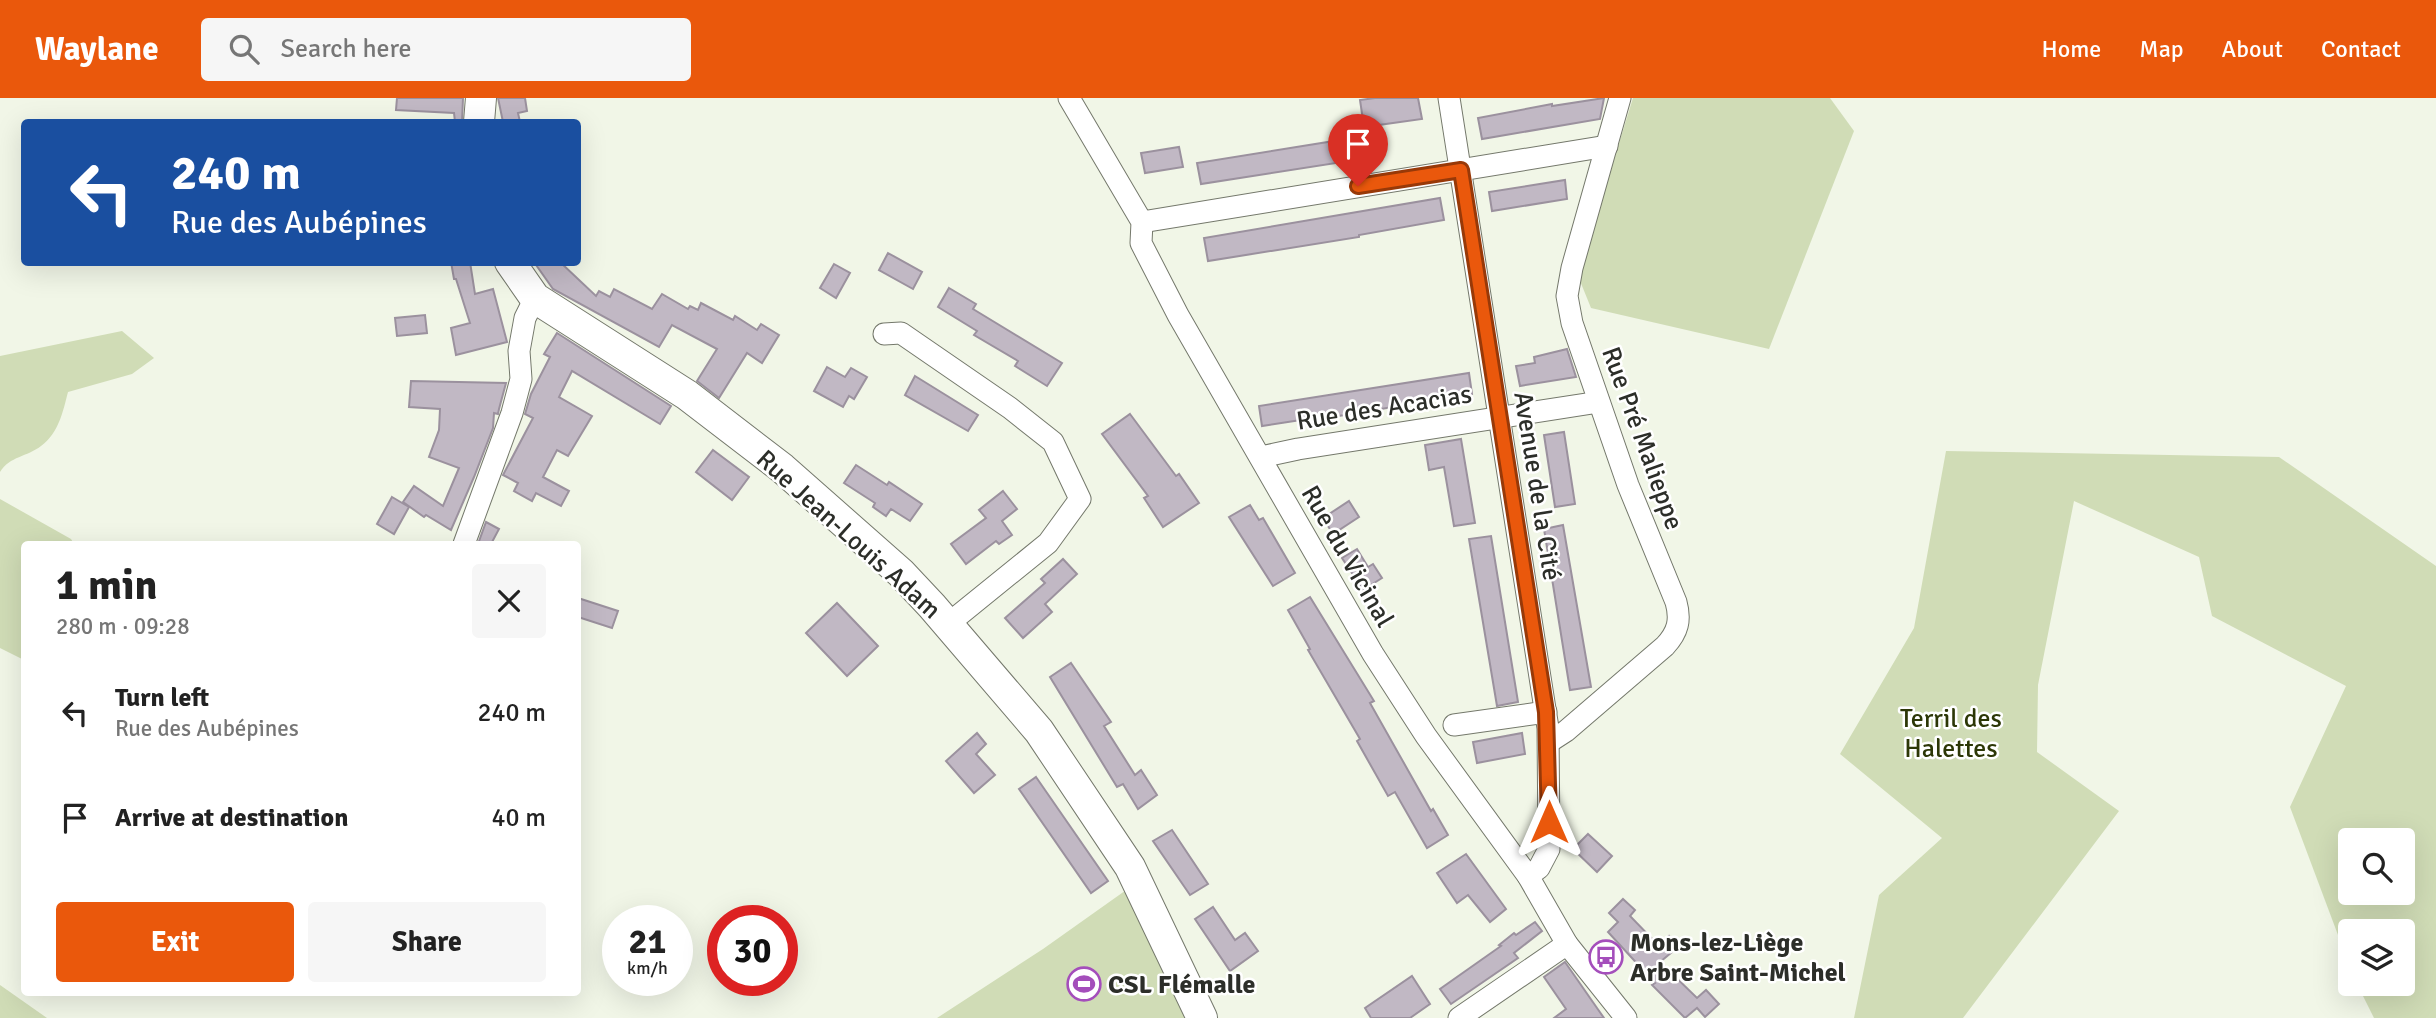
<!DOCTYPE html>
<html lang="en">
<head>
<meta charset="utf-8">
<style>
	:root { --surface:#fff; --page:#f6f6f6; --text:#222; --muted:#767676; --accent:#ea580c }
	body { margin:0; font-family:Signika,sans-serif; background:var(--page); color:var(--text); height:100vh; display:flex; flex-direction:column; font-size:26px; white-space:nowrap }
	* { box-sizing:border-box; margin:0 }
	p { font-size:23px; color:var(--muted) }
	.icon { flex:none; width:38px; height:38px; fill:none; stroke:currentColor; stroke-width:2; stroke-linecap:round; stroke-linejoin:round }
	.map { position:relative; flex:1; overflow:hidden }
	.drawer { position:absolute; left:21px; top:443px; width:560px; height:455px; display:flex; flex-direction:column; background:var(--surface); border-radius:7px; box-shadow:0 7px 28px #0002 }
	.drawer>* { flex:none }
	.top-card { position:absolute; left:21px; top:21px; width:560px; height:147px; border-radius:7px; box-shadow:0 7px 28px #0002; background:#1a4fa0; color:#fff; overflow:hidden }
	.fabs { position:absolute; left:2338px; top:730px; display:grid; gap:14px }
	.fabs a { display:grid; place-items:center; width:77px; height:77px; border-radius:7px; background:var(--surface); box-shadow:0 7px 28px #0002; font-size:35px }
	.speed { position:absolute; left:602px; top:807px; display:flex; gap:14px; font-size:35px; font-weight:700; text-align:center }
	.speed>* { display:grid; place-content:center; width:91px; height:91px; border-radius:50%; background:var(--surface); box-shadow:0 7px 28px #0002; line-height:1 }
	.speed small { font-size:18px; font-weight:400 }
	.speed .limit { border:10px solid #d22; background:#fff; color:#111 }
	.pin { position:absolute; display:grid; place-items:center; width:60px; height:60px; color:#fff; margin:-72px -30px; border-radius:50% 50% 50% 0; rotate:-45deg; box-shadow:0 0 7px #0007 }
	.pin .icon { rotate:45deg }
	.me { position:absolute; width:77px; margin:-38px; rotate:0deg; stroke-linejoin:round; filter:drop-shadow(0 0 5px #0008) }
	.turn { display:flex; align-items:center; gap:24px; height:147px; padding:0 35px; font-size:32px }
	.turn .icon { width:91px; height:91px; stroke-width:2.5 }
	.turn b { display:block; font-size:49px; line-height:60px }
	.round { display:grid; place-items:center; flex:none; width:74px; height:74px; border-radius:7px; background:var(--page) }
	.summary { display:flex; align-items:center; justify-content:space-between; height:119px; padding:0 35px }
	h1 { font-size:42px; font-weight:700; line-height:52px }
	.button { display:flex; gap:14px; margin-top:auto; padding:14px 35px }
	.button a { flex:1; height:80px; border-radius:7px; background:var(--accent); color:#fff; font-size:28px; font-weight:700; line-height:80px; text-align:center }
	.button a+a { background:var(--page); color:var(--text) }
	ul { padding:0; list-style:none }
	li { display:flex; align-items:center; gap:21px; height:105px; padding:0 35px }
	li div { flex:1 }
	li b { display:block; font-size:26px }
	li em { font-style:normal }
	header { display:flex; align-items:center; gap:42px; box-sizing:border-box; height:98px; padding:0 35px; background:var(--accent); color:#fff }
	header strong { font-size:33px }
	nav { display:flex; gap:38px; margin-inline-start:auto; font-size:24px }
	.search { width:490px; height:63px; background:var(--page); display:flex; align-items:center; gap:18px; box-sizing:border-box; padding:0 24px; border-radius:7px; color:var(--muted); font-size:26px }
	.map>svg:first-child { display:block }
	.green { fill:#d0dcb6; fill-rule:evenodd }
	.building { fill:#c1b8c4; stroke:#9b919e; stroke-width:2 }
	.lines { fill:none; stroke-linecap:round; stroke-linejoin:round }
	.street-casing { stroke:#74786b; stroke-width:23 }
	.secondary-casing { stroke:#74786b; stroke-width:32 }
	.street { stroke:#fff; stroke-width:21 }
	.secondary { stroke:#fff; stroke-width:30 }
	.route-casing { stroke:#983908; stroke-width:18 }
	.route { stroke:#ea580c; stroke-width:12 }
	.labels { text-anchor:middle; stroke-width:5; stroke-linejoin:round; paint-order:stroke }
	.street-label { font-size:26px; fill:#2c2e29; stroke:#fff }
	.park-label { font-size:26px; fill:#2c3706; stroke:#fff }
	.poi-label { font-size:26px; font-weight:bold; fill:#2c2e29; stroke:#fff; text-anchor:start }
</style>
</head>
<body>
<header>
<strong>Waylane</strong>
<div class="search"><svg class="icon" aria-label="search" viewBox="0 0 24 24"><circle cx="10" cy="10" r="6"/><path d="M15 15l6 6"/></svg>Search here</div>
<nav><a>Home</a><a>Map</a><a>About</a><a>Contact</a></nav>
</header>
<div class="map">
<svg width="2436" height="920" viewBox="0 0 2436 920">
	<rect width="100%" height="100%" fill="#f1f6e7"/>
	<g class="green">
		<polygon points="1633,0 1830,0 1854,33 1769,251 1591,210 1578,178"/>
		<path d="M122 233 154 260 132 276 68 294C63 313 59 335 41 348 27 359 10 358 0 374V258Z"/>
		<path d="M1946 353 2279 359 2436 468V920H2374L2357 886H2403V833H2350V869L2290 709 2346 588 2212 518 2199 459 2074 403 2038 587 2037 654 2119 713 1963 920H1854L1879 797 1942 740 1840 656 1914 530ZM2350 742H2403V794H2350Z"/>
		<polygon points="0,401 71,441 74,446 24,446 24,562 0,550"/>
		<polygon points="1129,790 1195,920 937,920 1043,851"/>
		<polygon points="0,887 47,920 0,920"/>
	</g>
	<g class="building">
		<polygon points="397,0 463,0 462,24 455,24 454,15 396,12"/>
		<polygon points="498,0 525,0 527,13 518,15 520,24 503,24"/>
		<polygon points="1375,0 1418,0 1422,21 1364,29 1360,2"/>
		<polygon points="1604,0 1600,21 1482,41 1478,20 1552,6 1552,8"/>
		<polygon points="1359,39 1362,61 1201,86 1197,65"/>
		<polygon points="1179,49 1183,69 1145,75 1141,55"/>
		<polygon points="1565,82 1567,101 1492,113 1489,94"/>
		<polygon points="1440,100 1444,122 1359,137 1359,139 1208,163 1204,140"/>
		<polygon points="888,155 922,174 913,191 879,172"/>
		<polygon points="451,164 470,164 475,196 493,191 507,244 456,257 451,230 470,225 456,181 454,181"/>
		<polygon points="534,164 560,164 596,198 599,193 610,199 614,191 652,211 662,196 688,211 690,208 698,212 701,205 733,222 735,218 757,232 761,226 779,237 762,265 747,255 719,300 697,283 717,251 672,227 659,249 553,191"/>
		<polygon points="834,166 850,175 836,200 820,190"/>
		<polygon points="949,190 976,206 973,211 1062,265 1047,288 1015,268 1018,263 974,237 977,233 938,209"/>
		<polygon points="425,217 427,235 397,238 395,220"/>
		<polygon points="557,235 671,308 660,326 572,273 559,299 592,318 568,358 557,352 543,379 569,393 561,408 536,395 532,403 514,393 518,385 503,377 533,320 525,316 531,296 550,259 544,256"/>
		<polygon points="1567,251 1576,279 1520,288 1516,268 1535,265 1534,259"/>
		<polygon points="827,269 845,279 851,270 867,279 854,301 849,298 843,309 814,293"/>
		<polygon points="1469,275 1472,296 1314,322 1314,320 1262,328 1259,308"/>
		<polygon points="915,278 978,317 968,333 905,297"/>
		<polygon points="411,283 506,285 499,311 498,316 494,315 493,330 474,379 451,432 426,417 424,419 403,404 414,388 443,408 459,370 429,359 439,332 440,311 409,309"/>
		<polygon points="1130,316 1176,378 1179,376 1199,405 1163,429 1144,400 1148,398 1102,336"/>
		<polygon points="1564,334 1575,406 1555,409 1544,337"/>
		<polygon points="1461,341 1475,425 1454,428 1444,369 1429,372 1425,347"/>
		<polygon points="713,352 749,379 732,402 696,374"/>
		<polygon points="856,367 887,387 889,384 922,406 910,423 891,411 886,418 873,409 875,405 844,385"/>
		<polygon points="1003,393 1017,411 1002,423 1012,437 999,446 996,443 966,466 951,446 986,420 979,412"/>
		<polygon points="392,399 409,409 394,436 377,426"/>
		<polygon points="1349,403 1359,419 1333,436 1323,420"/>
		<polygon points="1250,407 1259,422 1263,420 1295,475 1273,488 1229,419"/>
		<polygon points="486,424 499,431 491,446 478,446"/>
		<polygon points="1563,427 1591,589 1570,592 1544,431"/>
		<polygon points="1491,438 1518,604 1497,608 1469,441"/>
		<polygon points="1357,451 1368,469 1373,466 1382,480 1363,492 1342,460"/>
		<polygon points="1063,461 1077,476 1045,506 1052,514 1023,540 1005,520 1045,485 1041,481"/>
		<polygon points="1310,499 1374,603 1370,605 1431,713 1433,711 1448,737 1427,750 1395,694 1388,698 1357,643 1360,641 1308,552 1310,551 1288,512"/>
		<polygon points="578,500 618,513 612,530 578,519"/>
		<polygon points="837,505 878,548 847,578 806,535"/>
		<polygon points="1071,565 1111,624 1104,628 1135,677 1141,672 1157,697 1138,711 1123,686 1117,689 1050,579"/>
		<polygon points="977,635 986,646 976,656 995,677 974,695 946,663"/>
		<polygon points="1522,635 1525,656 1477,665 1473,644"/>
		<polygon points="1036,679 1108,783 1091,795 1019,691"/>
		<polygon points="1172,732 1208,786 1190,797 1153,743"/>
		<polygon points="1588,736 1612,758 1597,774 1573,751"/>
		<polygon points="1466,756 1506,811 1490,824 1468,797 1457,805 1437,775"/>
		<polygon points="1623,801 1635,812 1630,818 1658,847 1669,838 1678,849 1660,864 1697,900 1706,892 1719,906 1705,919 1697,910 1685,920 1652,887 1655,885 1608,834 1618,824 1609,815"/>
		<polygon points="1213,809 1235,842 1245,835 1258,853 1230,873 1195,821"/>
		<polygon points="1535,824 1542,833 1514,855 1518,860 1451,906 1440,891 1501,848 1499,847 1514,835 1516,837"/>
		<polygon points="1565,864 1597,910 1604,920 1554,920 1566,911 1544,879"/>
		<polygon points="1412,878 1430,906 1410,920 1371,920 1365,910"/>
	</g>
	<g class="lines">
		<defs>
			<g id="street">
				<polyline points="1069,0 1142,124 1141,145 1178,217 1373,556 1426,638 1528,778 1567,846 1626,920"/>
				<polyline points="1449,0 1548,630 1549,751 1539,770 1528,778"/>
				<polyline points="1142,124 1607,48"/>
				<polyline points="884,236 901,235 1010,310 1053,344 1080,401 1048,445 948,526"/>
				<polyline points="1261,359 1298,351 1599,304"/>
				<polyline points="464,446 512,315 521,281 519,253 525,220 535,200"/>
				<polyline points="1454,627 1546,614"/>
				<path d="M1549 644 1566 633 1665 548C1678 534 1681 522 1676 504L1628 387 1572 225 1567 198 1572 170 1620 0"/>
				<polyline points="1459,920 1567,846"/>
			</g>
			<g id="secondary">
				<polyline points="479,24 481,0"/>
				<polyline points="510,164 535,200 687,297 782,370 901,475 932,508 1039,633 1130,769 1202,920"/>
			</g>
		</defs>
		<use href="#street" class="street-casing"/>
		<use href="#secondary" class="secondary-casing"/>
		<use href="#street" class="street"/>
		<use href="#secondary" class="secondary"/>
	</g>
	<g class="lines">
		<defs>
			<polyline id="route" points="1358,88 1461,72 1546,614 1549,724"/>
		</defs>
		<use href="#route" class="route-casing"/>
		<use href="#route" class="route"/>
	</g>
	<defs>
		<symbol id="bus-ring" viewBox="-11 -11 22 22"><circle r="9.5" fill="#fff" stroke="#a44ebb" stroke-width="1.5"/><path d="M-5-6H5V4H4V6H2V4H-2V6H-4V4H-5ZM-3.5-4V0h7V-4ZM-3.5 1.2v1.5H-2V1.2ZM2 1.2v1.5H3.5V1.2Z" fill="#a44ebb"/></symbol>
		<symbol id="stadium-ring" viewBox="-11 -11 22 22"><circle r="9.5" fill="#fff" stroke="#a44ebb" stroke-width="1.5"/><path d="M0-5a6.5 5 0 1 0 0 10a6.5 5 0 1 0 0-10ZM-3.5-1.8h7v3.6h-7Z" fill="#a44ebb"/></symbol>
	</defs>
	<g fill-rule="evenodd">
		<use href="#bus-ring" x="1587" y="840" width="38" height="38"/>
		<use href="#stadium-ring" x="1065" y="867" width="38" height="38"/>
	</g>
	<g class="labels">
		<g class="street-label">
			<text transform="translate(1384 309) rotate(-9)" y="9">Rue des Acacias</text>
			<text transform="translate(1643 340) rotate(70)" y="9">Rue Pré Malieppe</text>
			<text transform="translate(1538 388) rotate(81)" y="9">Avenue de la Cité</text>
			<text transform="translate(849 436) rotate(42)" y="9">Rue Jean-Louis Adam</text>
			<text transform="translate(1348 458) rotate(60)" y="9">Rue du Vicinal</text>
		</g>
		<g class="park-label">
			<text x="1951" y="629">Terril des<tspan x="1951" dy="30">Halettes</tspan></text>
		</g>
		<g class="poi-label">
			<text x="1630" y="853">Mons-lez-Liège<tspan x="1630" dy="30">Arbre Saint-Michel</tspan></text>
			<text x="1108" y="895">CSL Flémalle</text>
		</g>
	</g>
</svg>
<div class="fabs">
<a><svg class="icon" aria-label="search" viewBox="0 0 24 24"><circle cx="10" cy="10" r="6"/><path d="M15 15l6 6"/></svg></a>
<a><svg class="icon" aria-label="layers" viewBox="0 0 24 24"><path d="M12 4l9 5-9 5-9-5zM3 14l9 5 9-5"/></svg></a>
</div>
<div class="speed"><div>21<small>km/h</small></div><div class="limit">30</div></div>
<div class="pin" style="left:1358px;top:88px;background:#d93025"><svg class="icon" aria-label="arrive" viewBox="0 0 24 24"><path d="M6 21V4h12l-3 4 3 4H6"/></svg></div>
<svg class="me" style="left:1549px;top:724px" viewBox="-20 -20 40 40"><path d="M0-17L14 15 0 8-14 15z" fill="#ea580c" stroke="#fff" stroke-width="4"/></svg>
<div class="top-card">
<div class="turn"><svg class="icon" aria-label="left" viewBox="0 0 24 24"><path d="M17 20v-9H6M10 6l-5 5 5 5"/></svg><div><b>240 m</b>Rue des Aubépines</div></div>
</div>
<section class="drawer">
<div class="summary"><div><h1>1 min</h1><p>280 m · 09:28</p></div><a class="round"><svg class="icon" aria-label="close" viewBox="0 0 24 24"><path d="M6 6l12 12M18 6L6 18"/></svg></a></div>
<ul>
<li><svg class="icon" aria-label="left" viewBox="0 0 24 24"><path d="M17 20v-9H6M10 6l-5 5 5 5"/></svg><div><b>Turn left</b><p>Rue des Aubépines</p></div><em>240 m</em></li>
<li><svg class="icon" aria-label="arrive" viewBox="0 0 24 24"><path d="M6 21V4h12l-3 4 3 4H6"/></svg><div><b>Arrive at destination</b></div><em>40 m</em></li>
</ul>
<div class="button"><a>Exit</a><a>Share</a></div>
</section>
</div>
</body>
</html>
